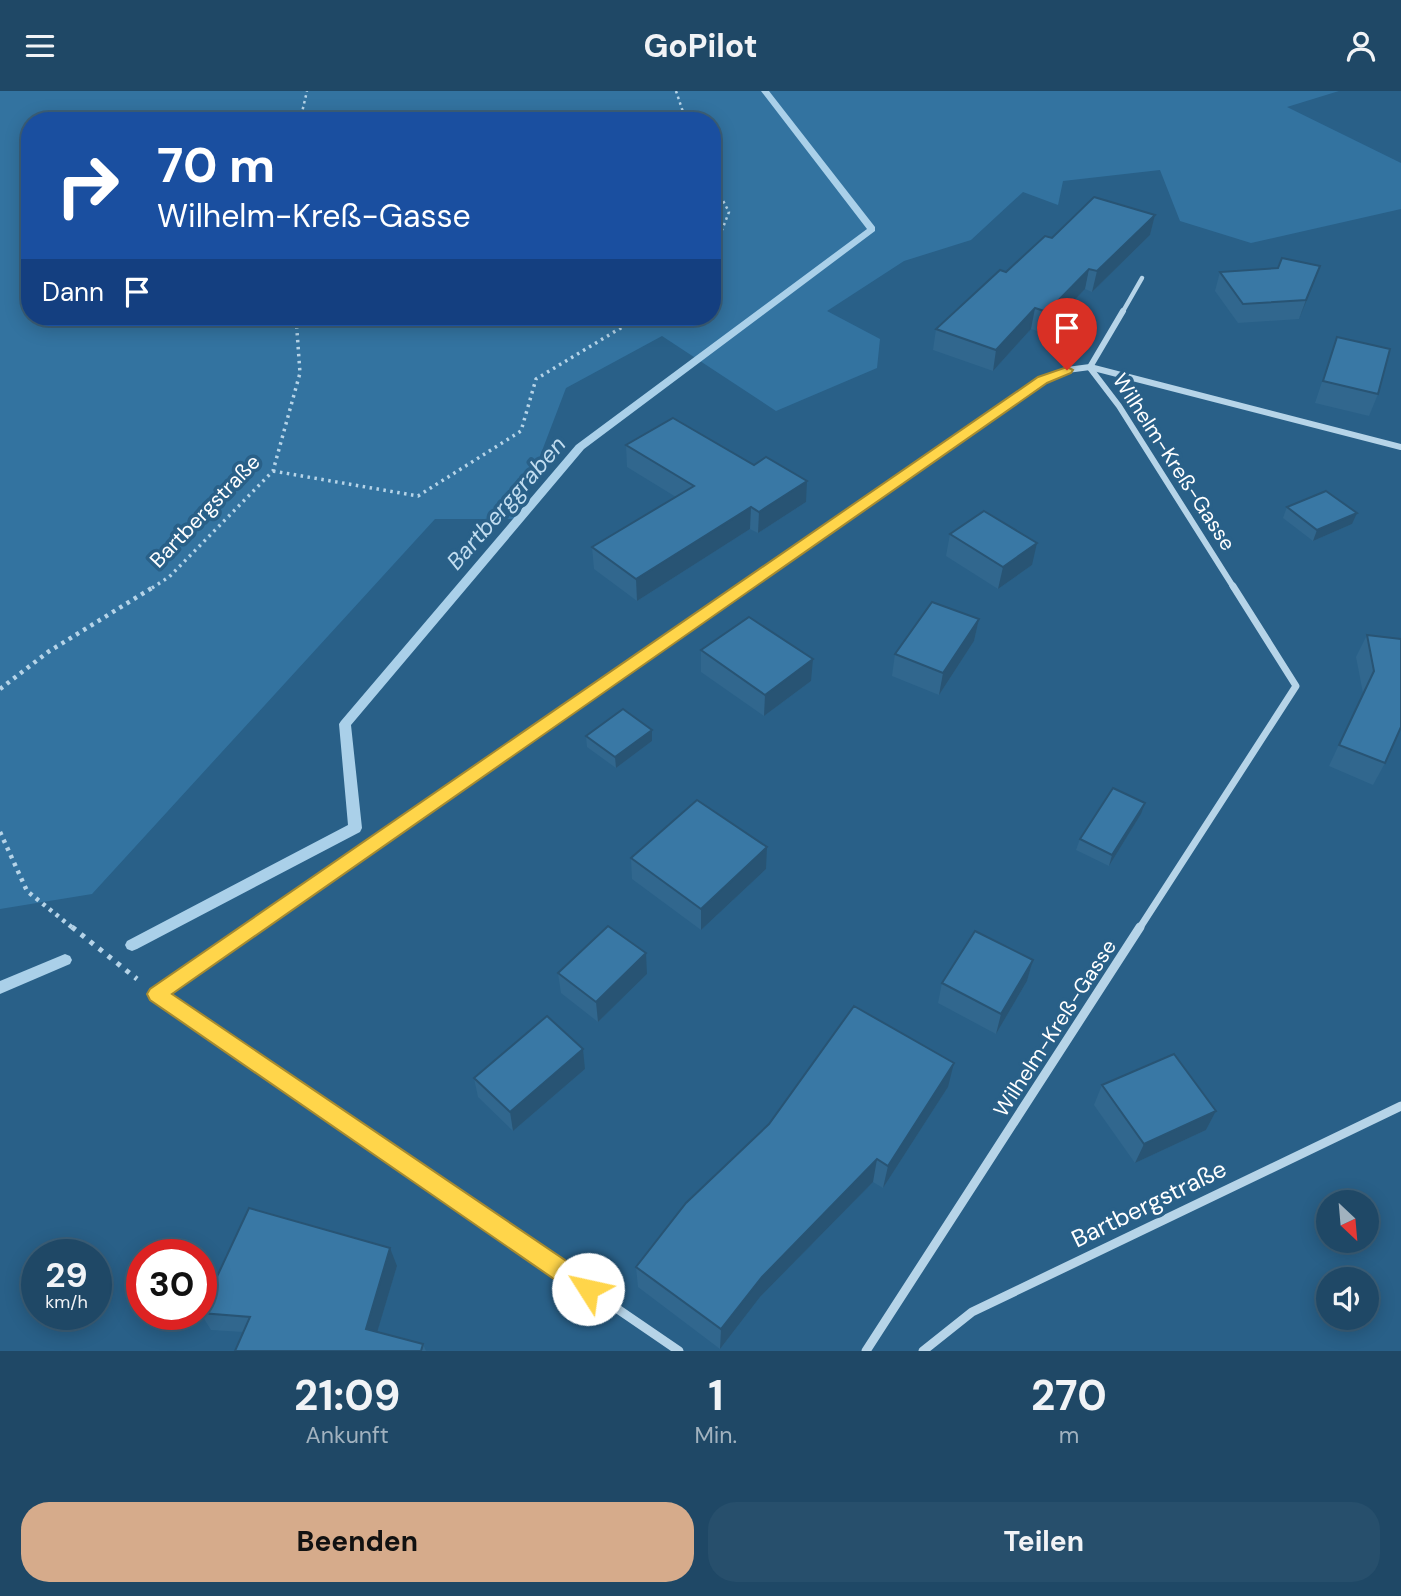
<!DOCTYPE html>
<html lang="de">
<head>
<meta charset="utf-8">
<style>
	:root { --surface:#1f4866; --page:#274f6c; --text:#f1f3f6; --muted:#a1b2bf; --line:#3c607a; --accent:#d6ab8b }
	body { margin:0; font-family:"DM Sans",sans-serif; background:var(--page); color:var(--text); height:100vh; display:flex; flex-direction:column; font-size:26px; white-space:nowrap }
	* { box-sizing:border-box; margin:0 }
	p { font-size:23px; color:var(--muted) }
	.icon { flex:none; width:38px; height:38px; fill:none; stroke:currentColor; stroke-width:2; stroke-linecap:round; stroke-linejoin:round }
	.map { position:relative; height:1260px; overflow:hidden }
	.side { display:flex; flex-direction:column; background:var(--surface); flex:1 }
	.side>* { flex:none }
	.hud { position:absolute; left:21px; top:21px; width:700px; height:214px; border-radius:28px; box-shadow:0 4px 18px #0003,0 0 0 2px var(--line); background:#1a4fa0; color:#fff; overflow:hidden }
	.needle { width:46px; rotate:154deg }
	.tools { position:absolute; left:1316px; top:1099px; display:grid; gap:14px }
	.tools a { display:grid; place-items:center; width:63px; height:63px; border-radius:50%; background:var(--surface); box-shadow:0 4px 18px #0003,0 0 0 2px var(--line); font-size:35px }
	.speed { position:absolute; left:21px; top:1148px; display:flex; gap:14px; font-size:35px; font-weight:700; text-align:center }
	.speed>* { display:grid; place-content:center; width:91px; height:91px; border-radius:50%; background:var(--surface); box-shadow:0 4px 18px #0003,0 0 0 2px var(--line); line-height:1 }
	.speed small { font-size:18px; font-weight:400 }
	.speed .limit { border:10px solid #d22; background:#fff; color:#111 }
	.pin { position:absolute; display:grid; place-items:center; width:60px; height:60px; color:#fff; margin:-72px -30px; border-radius:50% 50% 50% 0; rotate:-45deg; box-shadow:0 0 7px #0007 }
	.pin .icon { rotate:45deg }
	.me { position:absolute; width:77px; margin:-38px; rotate:305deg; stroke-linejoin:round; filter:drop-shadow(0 0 5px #0008) }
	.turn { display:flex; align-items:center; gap:24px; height:147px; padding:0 21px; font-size:32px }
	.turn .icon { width:91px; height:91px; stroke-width:2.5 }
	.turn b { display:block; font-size:49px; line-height:60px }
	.then { display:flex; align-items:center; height:66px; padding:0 21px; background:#0003; gap:14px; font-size:26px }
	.eta { display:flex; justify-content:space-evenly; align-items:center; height:119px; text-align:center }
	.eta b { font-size:42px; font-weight:700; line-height:49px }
	.action { display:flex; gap:14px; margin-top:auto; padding:14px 21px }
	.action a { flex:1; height:80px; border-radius:28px; background:var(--accent); color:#111; font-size:28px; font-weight:700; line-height:80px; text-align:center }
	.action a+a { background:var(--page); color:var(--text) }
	header { display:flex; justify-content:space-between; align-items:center; height:91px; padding:0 21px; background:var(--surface); font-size:32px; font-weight:700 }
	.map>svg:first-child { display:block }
	.green { fill:#3373a0; fill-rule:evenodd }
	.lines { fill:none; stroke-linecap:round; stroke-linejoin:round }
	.stream { fill:#aad0e9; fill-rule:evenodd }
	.path-far3 { stroke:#b6d4e8; stroke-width:2.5; stroke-dasharray:2.5 3.5; stroke-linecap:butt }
	.path-far2 { stroke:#b6d4e8; stroke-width:3.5; stroke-dasharray:2.5 4.5; stroke-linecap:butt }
	.path-far1 { stroke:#b6d4e8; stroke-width:4.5; stroke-dasharray:3.5 5; stroke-linecap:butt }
	.path { stroke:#b6d4e8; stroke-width:5; stroke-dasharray:4.5 7; stroke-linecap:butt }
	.minor-far3 { stroke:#b6d4e8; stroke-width:4.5 }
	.minor-far2 { stroke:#b6d4e8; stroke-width:6 }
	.minor-far1 { stroke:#b6d4e8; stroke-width:7 }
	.minor { stroke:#b6d4e8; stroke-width:9 }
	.wall { fill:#31678e }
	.shaded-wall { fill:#285474 }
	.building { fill:#3978a5; stroke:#285474; stroke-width:2 }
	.route { fill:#ffd54a; stroke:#a68a30; stroke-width:2 }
	.labels { text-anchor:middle; stroke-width:7; stroke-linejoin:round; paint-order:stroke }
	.street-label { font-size:21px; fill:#fff; stroke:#296088 }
	.water-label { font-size:23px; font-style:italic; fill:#c1ddf0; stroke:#296088 }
	.near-street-label { font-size:24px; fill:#fff; stroke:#296088 }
</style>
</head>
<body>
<header><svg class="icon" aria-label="menu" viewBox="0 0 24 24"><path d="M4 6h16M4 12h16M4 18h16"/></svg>GoPilot<svg class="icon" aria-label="person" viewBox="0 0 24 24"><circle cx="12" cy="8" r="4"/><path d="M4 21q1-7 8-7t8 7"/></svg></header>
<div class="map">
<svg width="1401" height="1260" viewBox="0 0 1401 1260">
	<rect width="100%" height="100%" fill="#296088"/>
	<path class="green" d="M0 0H1339L1287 16 1401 72V118L1251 152 1180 130 1160 79 1063 90 1058 114 1023 101 971 149 904 170 827 220 880 248 877 277 776 320 662 245 566 297 516 428H435L92 803 0 818ZM30 30H712V226H30Z"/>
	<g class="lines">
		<g class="stream">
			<polygon points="761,0 769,0 875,136 875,140 584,358 351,634 362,737 360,741 137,858 132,860 127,858 125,854 127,850 348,734 339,633 341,630 576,354 867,138"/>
			<polygon points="65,863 70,865 72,869 70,873 0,903 0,890"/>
		</g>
		<g class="path-far3">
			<polyline points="676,0 686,30"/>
			<polyline points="300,30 307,0"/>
			<polyline points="712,89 729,121 712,165"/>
		</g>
		<g class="path-far2">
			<polyline points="273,380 418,405 521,340 536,288 639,226"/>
			<polyline points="152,497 169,486 273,380 300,282 296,226"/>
		</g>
		<g class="path-far1">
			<polyline points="0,598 48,561 155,495"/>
			<polyline points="0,741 27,800 74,838"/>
		</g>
		<polyline class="path" points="72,836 137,888"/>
		<polyline class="minor-far3" points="1122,222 1142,187"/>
		<g class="minor-far2">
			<polyline points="1090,276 1123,220"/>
			<polyline points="1090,277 1119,315 1234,497"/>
			<polyline points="743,497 1043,289 1067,279 1090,276 1401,356"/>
		</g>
		<g class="minor-far1">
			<polyline points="251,838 746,495"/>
			<polyline points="1139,838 1296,595 1233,495"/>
		</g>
		<g class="minor">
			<polyline points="254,836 157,903 679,1260"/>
			<polyline points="866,1260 1140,836"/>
			<polyline points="923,1260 972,1221 1401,1015"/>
		</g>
	</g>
	<g class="wall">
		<polygon points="1155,124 1150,144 1092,201 1085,198 1043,242 1031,238 993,280 933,259 936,238 1006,181 1052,147"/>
		<polygon points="1320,175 1299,228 1238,232 1215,200 1220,181"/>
		<polygon points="1337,246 1378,303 1369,325 1315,312"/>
		<polygon points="626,354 806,411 758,442 750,438 637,510 594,478 592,456 676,406 627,376"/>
		<polygon points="1287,416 1352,433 1313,450 1283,427"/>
		<polygon points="950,443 1032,474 998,498 946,465"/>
		<polygon points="979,528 974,550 939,604 892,585 895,563"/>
		<polygon points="1367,544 1401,548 1385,672 1373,694 1329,675 1363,602 1356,566"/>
		<polygon points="701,559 811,590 764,625 701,581"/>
		<polygon points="586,645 652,650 616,677 587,656"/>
		<polygon points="1141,723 1109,775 1076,759 1080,748"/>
		<polygon points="631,767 766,778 701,839 632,788"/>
		<polygon points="1033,869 1027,890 996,943 938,912 942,892"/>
		<polygon points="558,882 647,883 598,931 561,902"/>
		<polygon points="585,978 513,1040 478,1006 474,987"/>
		<polygon points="1102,994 1216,1020 1206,1039 1135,1072 1094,1014"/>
		<polygon points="948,996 883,1097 873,1091 760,1206 720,1258 638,1196 636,1176"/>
		<polygon points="397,1175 377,1241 423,1253 426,1260 235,1260 243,1241 211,1239 201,1223 201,1220"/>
	</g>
	<g class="shaded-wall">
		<polygon points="1155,124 1150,144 1092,201 1097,180"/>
		<polygon points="1320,175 1313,194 1299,228 1306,209"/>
		<polygon points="1089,178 1085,198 1043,242 1047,221"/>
		<polygon points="1035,217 1031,238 993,280 996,259"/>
		<polygon points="807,390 806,411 758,442 759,421"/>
		<polygon points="751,416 750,438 637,510 636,488"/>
		<polygon points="1357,422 1352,433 1313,450 1317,439"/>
		<polygon points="1037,452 1032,474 998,498 1003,476"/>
		<polygon points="979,528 974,550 939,604 943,582"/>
		<polygon points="813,568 811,590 764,625 765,604"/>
		<polygon points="652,639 652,650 616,677 615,666"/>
		<polygon points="1145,712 1141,723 1109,775 1112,764"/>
		<polygon points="767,756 766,778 701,839 701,818"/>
		<polygon points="646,862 647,883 598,931 596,911"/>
		<polygon points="1033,869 1027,890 996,943 1001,923"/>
		<polygon points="583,958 585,978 513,1040 510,1021"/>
		<polygon points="954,972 948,996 883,1097 888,1075"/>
		<polygon points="1216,1020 1206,1039 1135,1072 1144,1053"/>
		<polygon points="877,1068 873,1091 760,1206 720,1258 721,1238 762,1186"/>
		<polygon points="390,1157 397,1175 373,1255 366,1238"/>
	</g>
	<g class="building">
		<polygon points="1094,106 1155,124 1097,180 1089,178 1047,221 1035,217 996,259 936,238 1000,179 1006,181 1045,145 1052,147"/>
		<polygon points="1282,167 1320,175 1306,209 1243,213 1220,181 1278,177"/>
		<polygon points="1337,246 1390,258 1378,303 1323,290"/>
		<polygon points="673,327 754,374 766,366 807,390 759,421 751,416 636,488 592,456 694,395 626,354"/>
		<polygon points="1326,400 1357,422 1317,439 1287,416"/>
		<polygon points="984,420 1037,452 1003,476 950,443"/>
		<polygon points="932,511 979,528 943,582 895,563"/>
		<polygon points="749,526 813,568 765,604 701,559"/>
		<polygon points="1367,544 1401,548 1401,636 1385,672 1339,654 1374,580"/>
		<polygon points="623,618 652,639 615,666 586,645"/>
		<polygon points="1113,697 1145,712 1112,764 1080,748"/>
		<polygon points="697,709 767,756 701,818 631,767"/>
		<polygon points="608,835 646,862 596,911 558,882"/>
		<polygon points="975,840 1033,869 1001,923 942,892"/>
		<polygon points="854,915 954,972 888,1075 877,1068 762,1186 721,1238 636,1176 686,1112 769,1033"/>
		<polygon points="547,925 583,958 510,1021 474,987"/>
		<polygon points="1174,963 1216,1020 1144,1053 1102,994"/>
		<polygon points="249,1117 390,1157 366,1238 423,1253 421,1260 235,1260 250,1226 201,1222 201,1220"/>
	</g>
	<polygon class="route" points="1067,276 1073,279 1071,282 1047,292 172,903 596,1190 599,1198 596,1206 588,1209 580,1206 150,909 147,903 150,898 1038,286"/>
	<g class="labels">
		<g class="street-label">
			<text transform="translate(1174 371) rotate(57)" y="7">Wilhelm-Kreß-Gasse</text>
			<text transform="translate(205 420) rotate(-46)" y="7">Bartbergstraße</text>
			<text transform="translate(1055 937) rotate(-57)" y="7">Wilhelm-Kreß-Gasse</text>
		</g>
		<g class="water-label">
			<text transform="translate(506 412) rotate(-49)" y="8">Bartberggraben</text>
		</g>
		<g class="near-street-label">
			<text transform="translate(1149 1113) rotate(-26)" y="8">Bartbergstraße</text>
		</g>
	</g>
</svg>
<div class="tools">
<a><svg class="needle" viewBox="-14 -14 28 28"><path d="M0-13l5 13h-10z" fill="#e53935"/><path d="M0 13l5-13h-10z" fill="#a1b2bf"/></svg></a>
<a><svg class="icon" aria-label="sound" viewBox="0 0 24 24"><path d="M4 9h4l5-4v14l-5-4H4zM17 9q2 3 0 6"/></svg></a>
</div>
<div class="speed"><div>29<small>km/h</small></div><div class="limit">30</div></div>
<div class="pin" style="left:1067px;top:279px;background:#d93025"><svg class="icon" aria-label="arrive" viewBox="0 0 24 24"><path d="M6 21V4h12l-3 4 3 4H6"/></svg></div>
<svg class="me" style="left:588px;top:1198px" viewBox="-20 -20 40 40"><circle r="19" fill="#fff"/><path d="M0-13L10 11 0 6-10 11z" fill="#ffd54a"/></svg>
<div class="hud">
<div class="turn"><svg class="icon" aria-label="right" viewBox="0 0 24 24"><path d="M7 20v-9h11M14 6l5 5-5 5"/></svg><div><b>70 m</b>Wilhelm-Kreß-Gasse</div></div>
<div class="then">Dann<svg class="icon" aria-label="arrive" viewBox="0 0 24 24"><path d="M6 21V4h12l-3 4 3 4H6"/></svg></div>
</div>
</div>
<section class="side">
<div class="eta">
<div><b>21:09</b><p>Ankunft</p></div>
<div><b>1</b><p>Min.</p></div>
<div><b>270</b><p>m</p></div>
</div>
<div class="action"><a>Beenden</a><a>Teilen</a></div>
</section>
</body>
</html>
